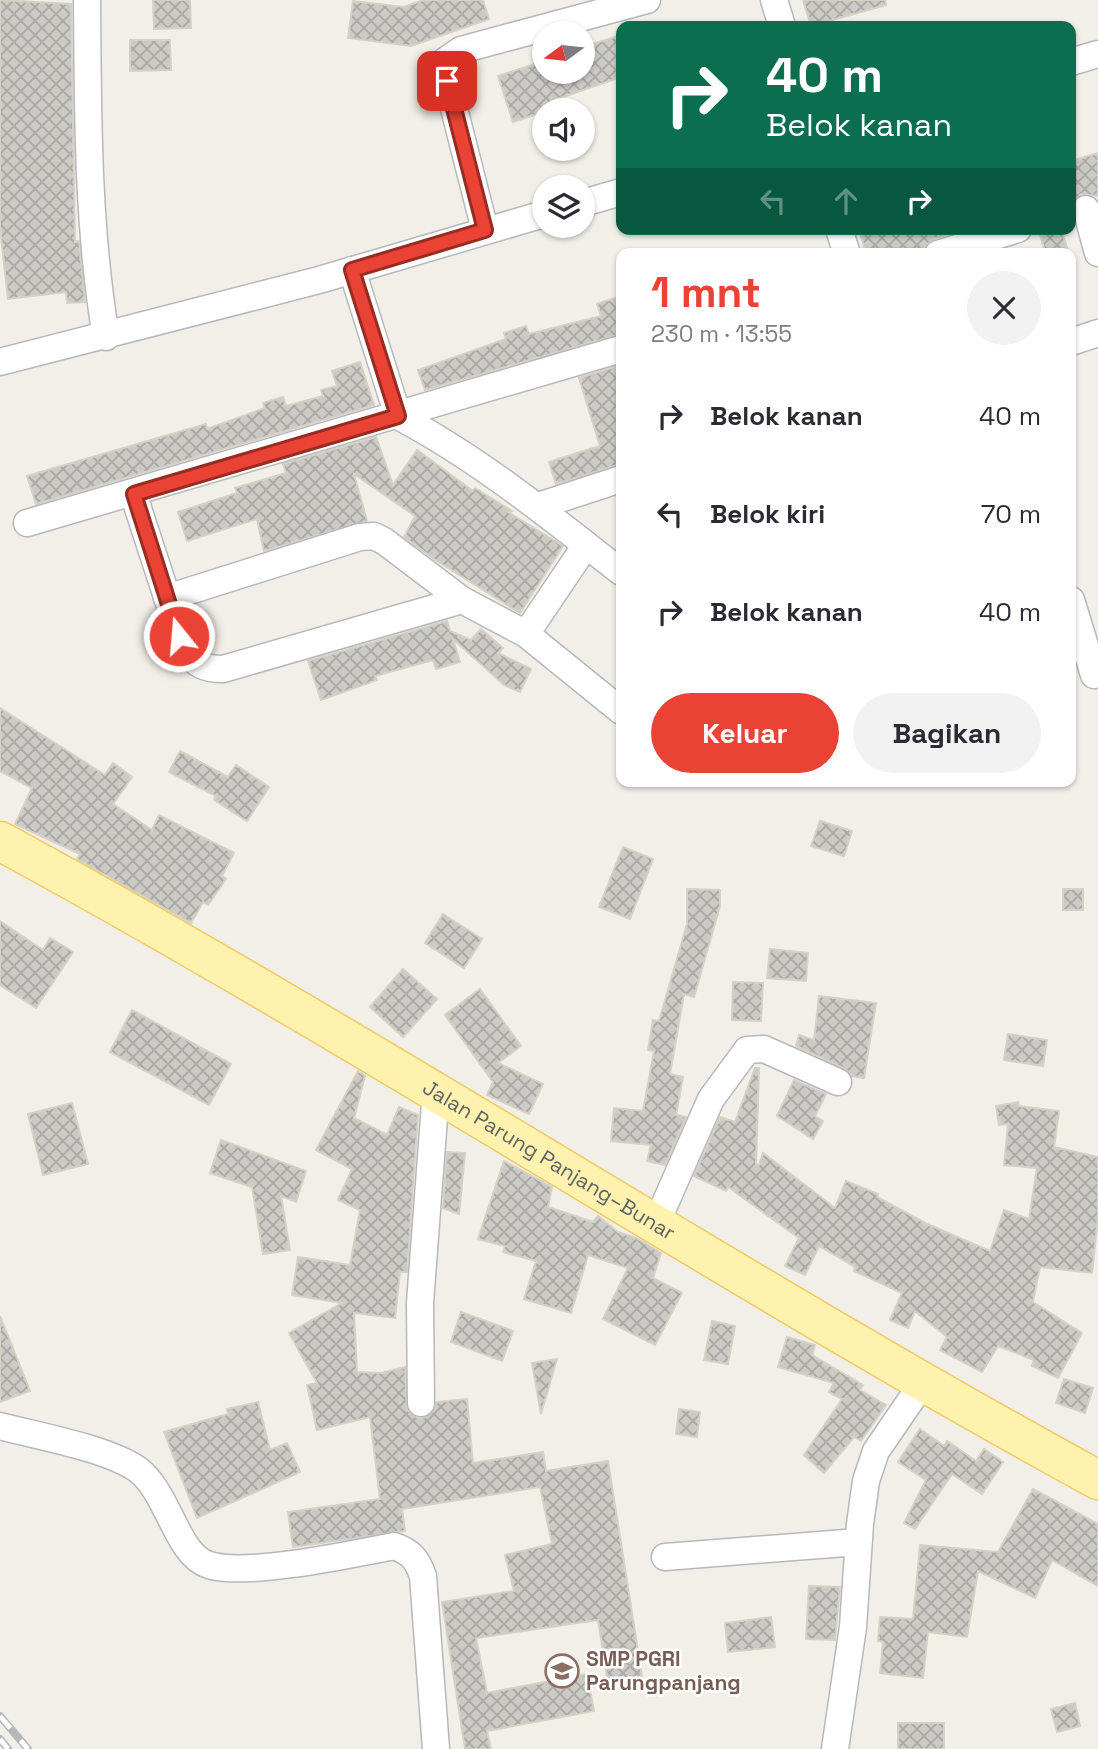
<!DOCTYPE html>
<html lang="id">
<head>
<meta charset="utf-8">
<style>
	:root { --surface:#fff; --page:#f2f2f3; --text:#2b2b33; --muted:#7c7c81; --accent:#ea4335 }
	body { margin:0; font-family:"Space Grotesk",sans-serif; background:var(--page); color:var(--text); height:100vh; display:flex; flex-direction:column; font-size:26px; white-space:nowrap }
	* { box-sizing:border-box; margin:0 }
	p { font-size:23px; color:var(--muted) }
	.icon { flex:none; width:38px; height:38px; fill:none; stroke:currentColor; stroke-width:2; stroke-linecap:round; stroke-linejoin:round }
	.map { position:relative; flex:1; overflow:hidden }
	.side { position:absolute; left:616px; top:248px; width:460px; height:539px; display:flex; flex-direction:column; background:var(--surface); border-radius:14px; box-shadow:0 2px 5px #0004 }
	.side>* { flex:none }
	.banner { position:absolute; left:616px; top:21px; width:460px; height:214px; border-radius:14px; box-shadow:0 2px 5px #0004; background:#0b6e4f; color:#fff; overflow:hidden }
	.needle { width:46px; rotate:255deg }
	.tools { position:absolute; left:532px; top:21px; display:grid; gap:14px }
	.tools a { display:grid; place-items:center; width:63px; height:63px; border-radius:50%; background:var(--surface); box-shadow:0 2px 5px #0004; font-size:35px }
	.pin { position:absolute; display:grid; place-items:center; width:60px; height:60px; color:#fff; margin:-30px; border-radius:14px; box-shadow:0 4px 10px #0006 }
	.me { position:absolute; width:77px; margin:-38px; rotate:343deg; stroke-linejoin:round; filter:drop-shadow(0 0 5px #0008) }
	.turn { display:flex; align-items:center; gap:24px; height:147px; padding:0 35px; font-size:32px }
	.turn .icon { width:91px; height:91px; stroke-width:2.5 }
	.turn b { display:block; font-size:49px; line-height:60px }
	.lanes { display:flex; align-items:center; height:66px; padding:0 35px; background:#0003; justify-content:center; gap:35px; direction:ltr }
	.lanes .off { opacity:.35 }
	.round { display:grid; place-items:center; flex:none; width:74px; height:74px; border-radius:37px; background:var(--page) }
	.headline { display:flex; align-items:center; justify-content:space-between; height:119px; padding:0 35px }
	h1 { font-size:42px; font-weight:600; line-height:52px; color:var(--accent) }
	.primary-button { display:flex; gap:14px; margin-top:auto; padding:14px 35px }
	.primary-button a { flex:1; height:80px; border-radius:42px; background:var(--accent); color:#fff; font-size:28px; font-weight:600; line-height:80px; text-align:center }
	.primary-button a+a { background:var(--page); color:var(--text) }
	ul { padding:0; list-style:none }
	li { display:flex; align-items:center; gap:21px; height:98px; padding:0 35px }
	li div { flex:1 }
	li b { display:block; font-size:26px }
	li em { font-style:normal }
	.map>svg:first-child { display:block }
	.building { fill:url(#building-cross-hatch); stroke:#d6d1c6; stroke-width:2 }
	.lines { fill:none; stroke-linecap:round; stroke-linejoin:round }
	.street-casing { stroke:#b5b8bc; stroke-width:29 }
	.primary-casing { stroke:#f2c960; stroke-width:41 }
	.street { stroke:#fff; stroke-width:26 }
	.primary { stroke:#fff2af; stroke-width:38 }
	.rail-casing { stroke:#b6b7b8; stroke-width:8 }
	.rail { stroke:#fff; stroke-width:5; stroke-dasharray:16; stroke-linecap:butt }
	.route-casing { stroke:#982c22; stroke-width:18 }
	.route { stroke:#ea4335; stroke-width:12 }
	.labels { text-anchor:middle; stroke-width:5; stroke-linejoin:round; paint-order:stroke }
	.street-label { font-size:21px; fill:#5f6368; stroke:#fff }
	.education-label { font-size:21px; font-weight:bold; fill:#785e54; stroke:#fff; text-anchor:start }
</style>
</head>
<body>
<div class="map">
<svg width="1098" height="1749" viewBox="0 0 1098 1749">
	<defs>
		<pattern id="building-cross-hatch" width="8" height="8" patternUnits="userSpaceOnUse" patternTransform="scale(1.75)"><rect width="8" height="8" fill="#cccac5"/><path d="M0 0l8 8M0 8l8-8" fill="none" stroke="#a9a8a4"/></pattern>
	</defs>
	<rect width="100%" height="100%" fill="#f1efe8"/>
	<g class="building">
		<polygon points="0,0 71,4 75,242 79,241 85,302 67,303 66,292 8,299 0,228"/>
		<polygon points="153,0 190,0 191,28 154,29"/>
		<polygon points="423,0 483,0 489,19 411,46 348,38 353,1 404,7"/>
		<polygon points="803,0 885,0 886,5 811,26"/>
		<polygon points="621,35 621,77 557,99 559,107 513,122 498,76 544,61 544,72 583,72 583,47"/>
		<polygon points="130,40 170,40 171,70 130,71"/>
		<polygon points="1098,153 1098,196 1081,194 1071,204 1071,161"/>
		<polygon points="859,229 964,229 933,239 924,248 906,254 866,254"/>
		<polygon points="1038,229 1061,229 1069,254 1046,254"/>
		<polygon points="621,296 621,334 425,390 418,370 506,339 504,333 526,326 529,334 601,316 597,304"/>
		<polygon points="360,362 374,405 36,504 27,476 206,424 207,429 265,408 263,403 283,397 286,406 323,396 321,390 337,386 332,371"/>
		<polygon points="618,366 621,379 621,464 556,484 549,462 600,446 579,378"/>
		<polygon points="376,437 393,485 417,450 473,491 475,488 512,511 508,512 563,546 520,613 437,561 404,537 415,516 354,474 367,521 264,551 257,519 187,541 178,512 237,493 235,488 286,473 283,464"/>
		<polygon points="447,621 450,631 471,640 481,629 503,648 498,653 531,669 520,692 504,685 453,639 460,662 436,669 433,660 375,676 377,680 321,700 308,661"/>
		<polygon points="0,708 105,775 113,763 132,777 113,804 152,830 159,815 234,853 222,876 226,879 208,905 203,902 191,923 77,859 80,854 15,824 32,788 0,771"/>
		<polygon points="180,751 228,777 236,765 269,787 247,821 214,800 216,796 169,772"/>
		<polygon points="820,821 852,831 844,856 811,846"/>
		<polygon points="623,847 653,859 630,919 599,907"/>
		<polygon points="687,889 720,890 720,906 694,997 684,994 670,1074 683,1077 676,1115 686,1117 665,1165 647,1161 651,1145 611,1141 614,1108 643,1111 654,1051 648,1050 653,1020 659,1021 687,924"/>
		<rect x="1063" y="889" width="20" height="21"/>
		<polygon points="443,914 482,939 464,968 425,943"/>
		<polygon points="0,921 43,950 50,938 73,952 36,1008 0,985"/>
		<polygon points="770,949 808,953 806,981 767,978"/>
		<polygon points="403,969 437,999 403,1037 370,1007"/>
		<polygon points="733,982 763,983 761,1021 732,1020"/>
		<polygon points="480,989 521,1046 498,1063 543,1084 529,1114 487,1095 493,1082 445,1015"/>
		<polygon points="819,996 876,1003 864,1078 852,1076 844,1068 796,1046 799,1035 814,1040"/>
		<polygon points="132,1010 231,1064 209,1105 110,1052"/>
		<polygon points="1008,1034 1047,1040 1043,1066 1004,1060"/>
		<polygon points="755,1068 759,1068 756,1165 759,1165 763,1153 835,1208 846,1181 878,1194 877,1197 927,1224 990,1251 1004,1210 1029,1219 1037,1168 1004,1165 1008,1124 999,1125 996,1106 1018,1102 1019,1106 1059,1111 1054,1147 1098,1157 1098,1217 1092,1273 1040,1267 1033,1302 1082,1333 1058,1378 1032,1366 1034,1360 998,1346 982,1372 940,1350 947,1337 915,1311 908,1328 890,1320 902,1293 854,1271 855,1267 819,1246 805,1275 785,1266 799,1238 735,1192 736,1187 734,1191 728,1187 726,1191 694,1176 720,1117 735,1122"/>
		<polygon points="358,1071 365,1076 354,1118 387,1135 399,1107 418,1115 407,1272 400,1272 395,1318 354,1313 357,1372 381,1373 405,1367 407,1410 420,1419 434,1411 437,1402 467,1399 473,1463 543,1452 546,1471 608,1461 642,1676 608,1682 598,1620 476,1638 487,1693 587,1674 594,1711 487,1731 491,1749 465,1749 442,1602 514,1591 505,1555 552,1544 540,1487 402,1509 405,1531 293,1547 288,1512 380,1499 370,1417 317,1430 307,1385 317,1383 289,1333 342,1303 292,1295 298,1257 350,1265 360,1210 338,1200 352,1169 316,1150"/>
		<polygon points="794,1080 826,1094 815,1116 823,1121 813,1139 777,1116"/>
		<polygon points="72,1103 88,1164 43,1175 28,1114"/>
		<polygon points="221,1140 306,1171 296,1202 281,1196 290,1250 263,1254 252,1187 210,1173"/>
		<polygon points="447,1152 465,1153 459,1214 443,1208"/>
		<polygon points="504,1161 552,1187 548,1207 593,1222 598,1216 618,1232 636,1238 661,1253 653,1278 682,1293 655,1345 603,1319 628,1268 588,1255 571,1313 524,1299 536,1261 503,1252 505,1246 478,1239"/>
		<polygon points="461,1312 513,1331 502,1361 451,1342"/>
		<polygon points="0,1316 30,1391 0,1402"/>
		<polygon points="712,1321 735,1326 728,1364 704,1360"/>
		<polygon points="787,1337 815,1345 812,1355 863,1385 860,1390 886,1405 861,1441 854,1437 824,1473 804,1455 842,1399 829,1392 834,1383 778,1367"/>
		<polygon points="557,1359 541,1414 532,1363"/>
		<polygon points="1064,1379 1093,1388 1085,1413 1056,1403"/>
		<polygon points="258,1402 270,1450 287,1443 300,1472 197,1518 164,1432 228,1414 227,1409"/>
		<polygon points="679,1409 700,1412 697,1437 676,1434"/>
		<polygon points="920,1429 944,1446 947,1441 976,1461 984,1449 1003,1462 982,1494 952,1474 915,1529 904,1523 926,1480 898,1462"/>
		<polygon points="1033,1489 1098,1524 1098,1586 1052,1560 1035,1598 978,1571 967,1637 928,1632 923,1678 880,1673 883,1642 878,1641 880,1617 913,1619 920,1545 998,1552"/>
		<polygon points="809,1586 840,1587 835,1640 806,1639"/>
		<polygon points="771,1617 775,1647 728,1652 725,1623"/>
		<polygon points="1075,1703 1080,1726 1057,1732 1051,1709"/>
		<rect x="898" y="1723" width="46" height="26"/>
	</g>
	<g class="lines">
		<defs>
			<g id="street">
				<path d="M87 0C88 114 87 223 106 337"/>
				<polyline points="774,0 782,26"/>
				<polyline points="1071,62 1098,54"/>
				<polyline points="583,203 621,192"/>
				<polyline points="1086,209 1098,253"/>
				<polyline points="839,229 847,254"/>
				<polyline points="485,230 447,81 445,61 461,50 647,0"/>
				<polyline points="938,254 1018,229"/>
				<path d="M352 270 398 416C479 459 549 516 621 572"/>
				<polyline points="1071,342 1098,333"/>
				<polyline points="0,362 319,280 544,214"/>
				<path d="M133 493 184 649C195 664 204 669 223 669L462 600"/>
				<polyline points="538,506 621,479"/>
				<polyline points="27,523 621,349"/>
				<polyline points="167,598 360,537 374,536 384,541 462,600 526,634 621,711"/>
				<polyline points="1071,600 1094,675"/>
				<polyline points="526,634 586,545"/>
				<polyline points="656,1224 711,1099 747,1050 764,1049 838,1082"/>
				<polyline points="421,1403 420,1303 436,1091"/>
				<path d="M0 1426C38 1436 106 1448 137 1469 169 1492 176 1555 209 1565 246 1577 353 1554 394 1546 411 1552 417 1559 423 1576L436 1749"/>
				<polyline points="665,1557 858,1542"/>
				<polyline points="835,1749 853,1627 860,1524 866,1481 876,1451 922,1384"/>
			</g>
			<g id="primary">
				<path id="s1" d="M0 841C372 1043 726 1277 1098 1480"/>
			</g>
		</defs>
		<use href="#street" class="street-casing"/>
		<use href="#primary" class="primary-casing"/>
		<use href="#street" class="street"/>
		<use href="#primary" class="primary"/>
		<defs>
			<g id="rail">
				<polyline points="0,1716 28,1749"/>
				<polyline points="0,1739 8,1749"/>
			</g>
		</defs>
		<use href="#rail" class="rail-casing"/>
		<use href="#rail" class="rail"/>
	</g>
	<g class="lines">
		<defs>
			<polyline id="route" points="179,636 134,494 398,416 352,270 485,230 447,81"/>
		</defs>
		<use href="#route" class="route-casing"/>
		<use href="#route" class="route"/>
	</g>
	<defs>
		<symbol id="school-ring" viewBox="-11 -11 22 22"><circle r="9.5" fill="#fff" stroke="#8d6e63" stroke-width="1.5"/><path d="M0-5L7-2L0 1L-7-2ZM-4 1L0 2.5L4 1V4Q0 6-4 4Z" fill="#8d6e63"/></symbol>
	</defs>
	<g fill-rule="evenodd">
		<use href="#school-ring" x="543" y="1652" width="38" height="38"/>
	</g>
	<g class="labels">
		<g class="street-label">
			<text dy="7" stroke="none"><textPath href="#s1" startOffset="635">Jalan Parung Panjang–Bunar</textPath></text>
		</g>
		<g class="education-label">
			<text x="586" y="1666">SMP PGRI<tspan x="586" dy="24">Parungpanjang</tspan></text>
		</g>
	</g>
</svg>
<div class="tools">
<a><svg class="needle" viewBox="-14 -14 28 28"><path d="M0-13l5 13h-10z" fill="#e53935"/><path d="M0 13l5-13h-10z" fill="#7c7c81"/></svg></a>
<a><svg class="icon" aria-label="sound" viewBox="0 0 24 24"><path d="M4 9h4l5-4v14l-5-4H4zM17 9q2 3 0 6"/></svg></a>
<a><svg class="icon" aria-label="layers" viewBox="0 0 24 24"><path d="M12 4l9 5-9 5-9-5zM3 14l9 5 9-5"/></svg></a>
</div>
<div class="pin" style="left:447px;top:81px;background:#d93025"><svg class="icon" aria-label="arrive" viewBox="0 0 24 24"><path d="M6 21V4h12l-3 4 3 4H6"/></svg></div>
<svg class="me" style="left:179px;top:636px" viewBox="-20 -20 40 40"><circle r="17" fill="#ea4335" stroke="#fff" stroke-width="3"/><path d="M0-11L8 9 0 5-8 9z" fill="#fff"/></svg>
<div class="banner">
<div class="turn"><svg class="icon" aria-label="right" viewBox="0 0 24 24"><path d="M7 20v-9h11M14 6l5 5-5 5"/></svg><div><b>40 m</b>Belok kanan</div></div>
<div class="lanes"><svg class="icon off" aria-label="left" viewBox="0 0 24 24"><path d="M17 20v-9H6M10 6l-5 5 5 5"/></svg><svg class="icon off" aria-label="ahead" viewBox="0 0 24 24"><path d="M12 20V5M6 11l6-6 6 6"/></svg><svg class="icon" aria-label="right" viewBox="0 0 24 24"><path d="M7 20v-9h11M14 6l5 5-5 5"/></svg></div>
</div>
<section class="side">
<div class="headline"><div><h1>1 mnt</h1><p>230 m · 13:55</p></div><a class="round"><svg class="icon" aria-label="close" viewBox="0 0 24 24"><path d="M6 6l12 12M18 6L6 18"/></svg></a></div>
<ul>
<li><svg class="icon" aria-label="right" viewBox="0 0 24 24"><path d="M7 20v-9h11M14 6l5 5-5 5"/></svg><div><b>Belok kanan</b></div><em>40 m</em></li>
<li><svg class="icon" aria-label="left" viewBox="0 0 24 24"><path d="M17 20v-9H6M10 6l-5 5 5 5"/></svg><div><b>Belok kiri</b></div><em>70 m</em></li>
<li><svg class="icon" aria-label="right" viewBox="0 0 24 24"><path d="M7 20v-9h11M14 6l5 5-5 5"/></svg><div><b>Belok kanan</b></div><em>40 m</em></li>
</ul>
<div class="primary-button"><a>Keluar</a><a>Bagikan</a></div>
</section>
</div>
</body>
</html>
